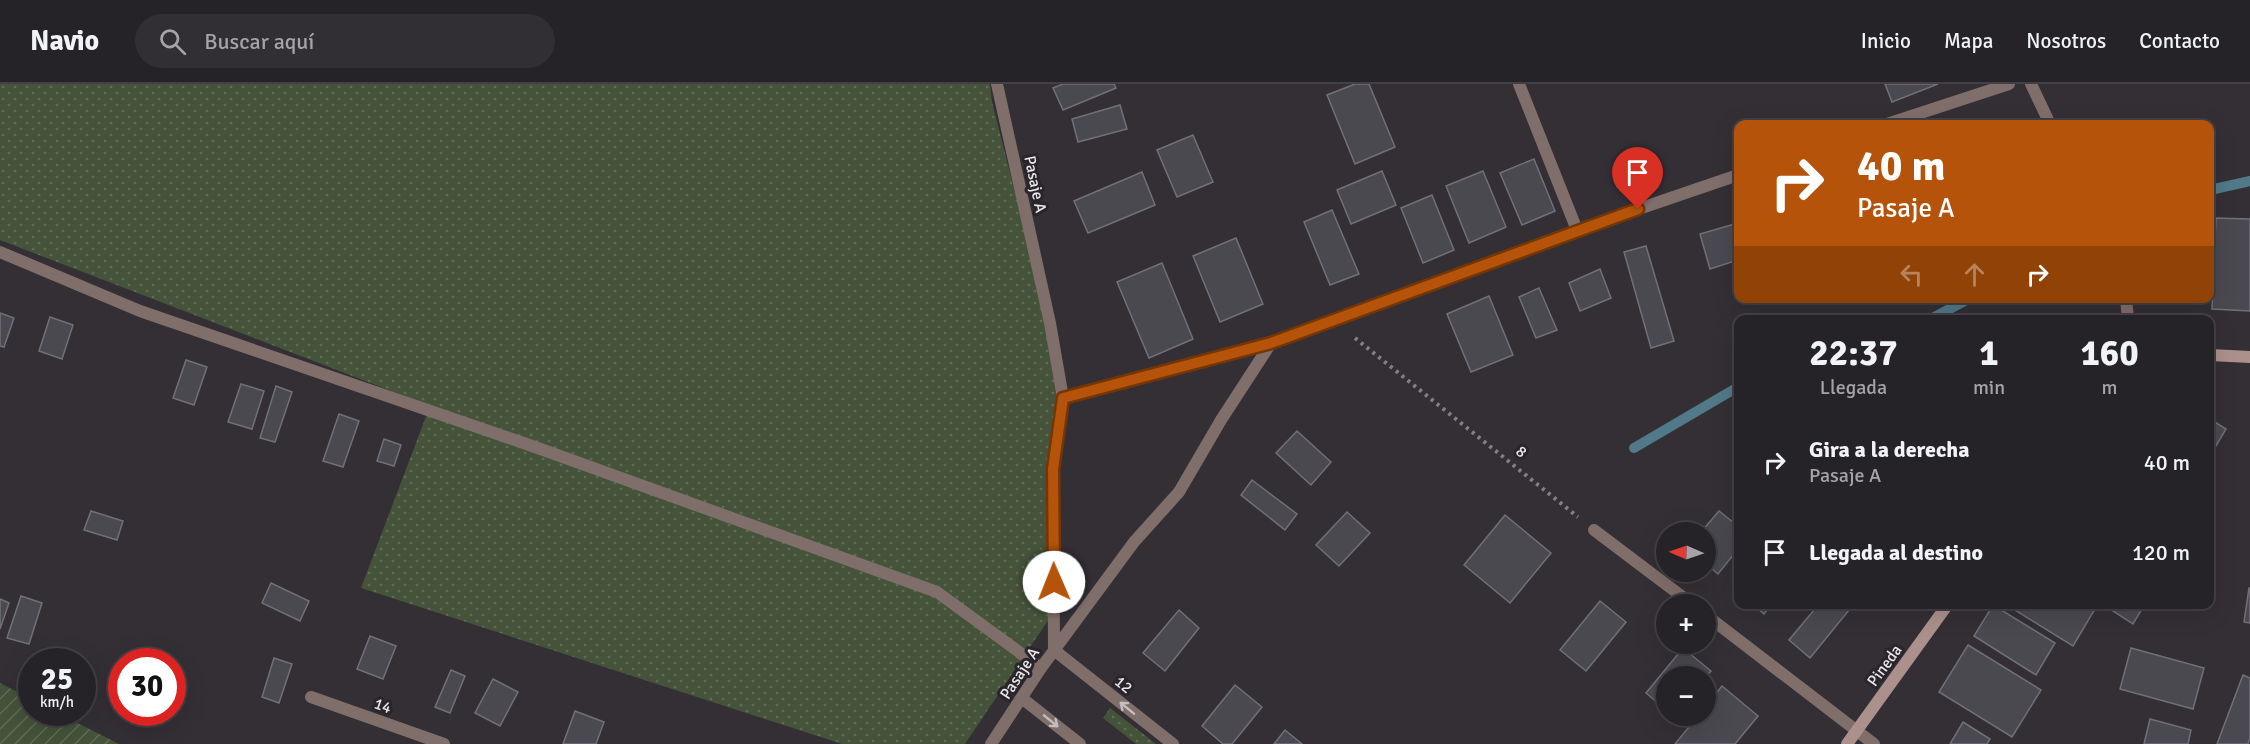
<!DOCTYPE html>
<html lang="es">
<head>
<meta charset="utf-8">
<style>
	:root { --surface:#262328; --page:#322f34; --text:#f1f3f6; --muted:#a4a4a8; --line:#424045 }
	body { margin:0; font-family:Signika,sans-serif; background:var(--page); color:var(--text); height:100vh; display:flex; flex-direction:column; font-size:22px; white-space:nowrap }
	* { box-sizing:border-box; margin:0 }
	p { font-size:20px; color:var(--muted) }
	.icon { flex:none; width:33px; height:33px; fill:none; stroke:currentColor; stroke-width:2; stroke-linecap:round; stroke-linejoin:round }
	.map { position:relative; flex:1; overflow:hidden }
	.side { position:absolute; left:1734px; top:231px; width:480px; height:294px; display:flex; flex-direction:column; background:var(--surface); border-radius:12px; box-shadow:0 6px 24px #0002,0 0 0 2px var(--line) }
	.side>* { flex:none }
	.banner { position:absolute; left:1734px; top:36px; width:480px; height:183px; border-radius:12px; box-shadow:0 6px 24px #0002,0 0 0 2px var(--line); background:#b45309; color:#fff; overflow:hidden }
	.needle { width:39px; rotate:272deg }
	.fabs { position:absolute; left:1656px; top:438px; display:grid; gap:12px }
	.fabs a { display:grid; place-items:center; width:60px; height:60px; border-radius:50%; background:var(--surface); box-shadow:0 6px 24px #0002,0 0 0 2px var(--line); font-size:30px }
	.speed { position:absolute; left:18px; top:564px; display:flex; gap:12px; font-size:30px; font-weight:700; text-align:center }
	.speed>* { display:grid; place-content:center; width:78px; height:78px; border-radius:50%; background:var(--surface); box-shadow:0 6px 24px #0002,0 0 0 2px var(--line); line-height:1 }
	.speed small { font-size:15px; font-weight:400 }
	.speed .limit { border:9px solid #d22; background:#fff; color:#111 }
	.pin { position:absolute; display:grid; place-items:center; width:51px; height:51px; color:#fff; margin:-62px -26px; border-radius:50% 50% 50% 0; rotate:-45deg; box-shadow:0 0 6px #0007 }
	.pin .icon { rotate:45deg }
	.me { position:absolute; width:66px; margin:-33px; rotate:359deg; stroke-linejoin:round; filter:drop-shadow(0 0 4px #0008) }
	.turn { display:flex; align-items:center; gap:21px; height:126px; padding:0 24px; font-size:27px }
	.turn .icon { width:78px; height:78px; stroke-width:2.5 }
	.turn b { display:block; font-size:42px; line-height:51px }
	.lanes { display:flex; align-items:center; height:57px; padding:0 24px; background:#0003; justify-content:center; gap:30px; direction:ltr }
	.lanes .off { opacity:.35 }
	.eta { display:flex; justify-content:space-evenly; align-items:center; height:102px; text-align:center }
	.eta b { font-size:36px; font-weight:700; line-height:42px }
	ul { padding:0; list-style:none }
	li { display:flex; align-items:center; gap:18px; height:90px; padding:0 24px }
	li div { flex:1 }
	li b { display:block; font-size:22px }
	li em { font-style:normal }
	header { display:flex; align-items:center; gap:36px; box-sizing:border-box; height:84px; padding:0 30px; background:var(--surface); border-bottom:2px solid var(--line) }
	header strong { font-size:28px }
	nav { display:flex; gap:33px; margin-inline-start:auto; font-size:21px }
	.search { width:420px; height:54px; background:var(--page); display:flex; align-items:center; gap:15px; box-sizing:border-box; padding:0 21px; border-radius:33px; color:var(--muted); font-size:22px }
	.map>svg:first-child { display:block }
	.grass { fill:url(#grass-dots) }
	.garden { fill:url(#garden-furrows) }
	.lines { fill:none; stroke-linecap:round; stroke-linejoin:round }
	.stream { stroke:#517989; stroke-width:10 }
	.building { fill:#4a4950; stroke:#717078; stroke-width:1.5 }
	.path { stroke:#837f84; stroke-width:4; stroke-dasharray:3 4.5; stroke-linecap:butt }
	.lane { stroke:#806e6b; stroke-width:12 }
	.street { stroke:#806e6b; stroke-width:12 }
	.secondary { stroke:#ac908c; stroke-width:12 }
	.oneway { stroke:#c5bdbe }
	.route-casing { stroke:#753606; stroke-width:15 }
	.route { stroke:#b45309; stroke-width:10 }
	.labels { text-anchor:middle; stroke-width:6; stroke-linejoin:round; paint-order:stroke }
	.street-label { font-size:16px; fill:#eae7eb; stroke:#29252b }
</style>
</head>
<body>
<header>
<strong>Navio</strong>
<div class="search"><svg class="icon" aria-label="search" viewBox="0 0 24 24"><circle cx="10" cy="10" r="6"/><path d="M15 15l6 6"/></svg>Buscar aquí</div>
<nav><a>Inicio</a><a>Mapa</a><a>Nosotros</a><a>Contacto</a></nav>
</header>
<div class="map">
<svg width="2250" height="660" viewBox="0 0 2250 660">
	<defs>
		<pattern id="grass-dots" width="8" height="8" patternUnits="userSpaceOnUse" patternTransform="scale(1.5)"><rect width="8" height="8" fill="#45533a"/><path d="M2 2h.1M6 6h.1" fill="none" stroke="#606c57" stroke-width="1.8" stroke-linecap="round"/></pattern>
		<pattern id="garden-furrows" width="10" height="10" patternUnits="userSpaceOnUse" patternTransform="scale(1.5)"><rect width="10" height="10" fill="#45533a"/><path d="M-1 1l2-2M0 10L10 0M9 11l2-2" fill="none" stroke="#606c57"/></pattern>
	</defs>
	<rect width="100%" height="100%" fill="#332f35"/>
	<g class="grass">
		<polygon points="0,0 990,0 992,18 1061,290 1053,529 965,660 842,660 361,504 430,322 0,156"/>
		<polygon points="1110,624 1156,660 1136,660 1103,634"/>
	</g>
	<polygon class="garden" points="0,599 31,615 32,628 58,629 119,660 0,660"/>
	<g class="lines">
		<g class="stream">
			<polyline points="2210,106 2250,97"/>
			<polyline points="1929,236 1970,214"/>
			<polyline points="1634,364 1738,303"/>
		</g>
	</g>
	<g class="building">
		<polygon points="1063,0 1114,0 1116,4 1063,26 1053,4"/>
		<polygon points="1355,0 1369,0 1395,63 1355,80 1327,11"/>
		<polygon points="1885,0 1938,0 1892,18"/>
		<polygon points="1120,21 1127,45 1078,58 1072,35"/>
		<polygon points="1193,51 1213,98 1177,113 1157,66"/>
		<polygon points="1534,75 1555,127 1522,141 1500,89"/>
		<polygon points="1382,87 1396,121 1351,140 1337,106"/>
		<polygon points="1483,87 1506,143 1469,159 1446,102"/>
		<polygon points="1142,88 1155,121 1088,149 1074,117"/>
		<polygon points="1432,111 1454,166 1423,179 1401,124"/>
		<polygon points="1332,126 1359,190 1330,201 1304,138"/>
		<polygon points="2216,134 2250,135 2250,227 2212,225"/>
		<polygon points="1738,139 1738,176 1710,185 1700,150"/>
		<polygon points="1236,154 1263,220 1220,238 1193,172"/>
		<polygon points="1646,162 1674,257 1651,264 1624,168"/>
		<polygon points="1162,179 1193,255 1149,274 1117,198"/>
		<polygon points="1600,185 1611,214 1580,227 1569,199"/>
		<polygon points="1539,204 1557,246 1536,254 1519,213"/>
		<polygon points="1489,212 1513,271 1471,288 1447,230"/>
		<polygon points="0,229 14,234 4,263 0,262"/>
		<polygon points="50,233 73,241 62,275 39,267"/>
		<polygon points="186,276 207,283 194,321 173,314"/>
		<polygon points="241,300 264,307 252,345 228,338"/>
		<polygon points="276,302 292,308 275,358 260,354"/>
		<polygon points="339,330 359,337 343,383 323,377"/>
		<polygon points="2210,335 2226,345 2210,372"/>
		<polygon points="1297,347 1331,378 1311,401 1276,369"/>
		<polygon points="384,355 401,361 394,382 377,377"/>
		<polygon points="1252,396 1297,430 1285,446 1241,411"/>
		<polygon points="91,427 123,437 117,456 84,446"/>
		<polygon points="1719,427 1738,442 1738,465 1718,490 1706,480 1706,448 1701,448"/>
		<polygon points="1347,428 1370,449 1339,482 1316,461"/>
		<polygon points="1505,431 1551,469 1510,519 1464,481"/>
		<polygon points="271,499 309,517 300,537 262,519"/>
		<polygon points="2249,504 2250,504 2250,539 2244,538"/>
		<polygon points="21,512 42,519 29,560 7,554"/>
		<polygon points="0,515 9,519 0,545"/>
		<polygon points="1600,517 1626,538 1586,587 1560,566"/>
		<polygon points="1752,520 1772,520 1764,530"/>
		<polygon points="1819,520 1854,520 1810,574 1789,556"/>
		<polygon points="2005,520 2098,520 2073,562"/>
		<polygon points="2102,520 2145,520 2133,540"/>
		<polygon points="1993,521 2055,559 2036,591 1974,552"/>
		<polygon points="1179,526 1199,544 1165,587 1143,569"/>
		<polygon points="370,552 396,562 383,595 357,585"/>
		<polygon points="1968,561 2041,606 2012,653 1939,608"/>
		<polygon points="1683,564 1711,587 1706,593 1666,592 1666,626 1646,609"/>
		<polygon points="2131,564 2204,584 2193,625 2120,605"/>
		<polygon points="274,574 292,580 279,619 262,613"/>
		<polygon points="451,586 465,592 450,629 435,623"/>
		<polygon points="2243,591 2250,594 2250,654 2248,660 2217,660"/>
		<polygon points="493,595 518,608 500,642 475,629"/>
		<polygon points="1235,601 1262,623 1232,660 1223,660 1202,642"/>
		<polygon points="1722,602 1758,632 1735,660 1675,660 1698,632 1706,632 1706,622"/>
		<polygon points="575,627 604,638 596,660 563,660"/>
		<polygon points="2150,635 2191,646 2188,660 2144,660"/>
		<polygon points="1963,638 1990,655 1987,660 1950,660"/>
		<polygon points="1285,646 1302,660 1274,660"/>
	</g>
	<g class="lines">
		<polyline class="path" points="1355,254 1578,433"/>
		<polyline class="lane" points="1519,0 1577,146"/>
		<g class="street">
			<polyline points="997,0 1050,239 1063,314 1053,385 1054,566"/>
			<polyline points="2031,0 2050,40"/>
			<polyline points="1887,40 2009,0"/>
			<polyline points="0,168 140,227 535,363 937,508 1041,584"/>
			<polyline points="2126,214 2128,236"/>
			<polyline points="1063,314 1271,259 1577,146 1738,91"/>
			<polyline points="1594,446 1692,520"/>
			<polyline points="1706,531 1874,660"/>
			<polyline points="1054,566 1173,660"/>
			<polyline points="311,613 444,660"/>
			<polyline points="1023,615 1080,660"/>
			<polyline points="991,660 1041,584 1134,458 1179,408 1221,336 1271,259"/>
		</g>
		<g class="secondary">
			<polyline points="2210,271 2250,273"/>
			<polyline points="1847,660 1948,520"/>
		</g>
	</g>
	<defs><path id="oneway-shaft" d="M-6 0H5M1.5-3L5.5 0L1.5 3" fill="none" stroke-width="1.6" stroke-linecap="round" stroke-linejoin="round" transform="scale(1.5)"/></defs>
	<g class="oneway">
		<use href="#oneway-shaft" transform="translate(1127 624) rotate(-141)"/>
		<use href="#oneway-shaft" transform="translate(1051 637) rotate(39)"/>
	</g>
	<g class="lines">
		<defs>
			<polyline id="route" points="1054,498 1053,385 1063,314 1271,259 1638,125"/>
		</defs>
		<use href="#route" class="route-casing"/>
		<use href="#route" class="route"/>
	</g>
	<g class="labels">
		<g class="street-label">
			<text transform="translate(1036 100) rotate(78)" y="6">Pasaje A</text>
			<text transform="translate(1522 367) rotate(39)" y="6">8</text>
			<text transform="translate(1884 581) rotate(-54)" y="6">Pineda</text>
			<text transform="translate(1019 589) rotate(-57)" y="6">Pasaje A</text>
			<text transform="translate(1124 600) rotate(39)" y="6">12</text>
			<text transform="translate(383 621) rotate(19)" y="6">14</text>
		</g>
	</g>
</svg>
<div class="fabs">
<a><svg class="needle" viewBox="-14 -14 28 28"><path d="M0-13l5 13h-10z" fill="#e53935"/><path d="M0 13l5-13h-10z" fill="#a4a4a8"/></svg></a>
<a>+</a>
<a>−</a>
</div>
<div class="speed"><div>25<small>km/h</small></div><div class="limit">30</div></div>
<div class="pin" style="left:1638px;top:125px;background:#d93025"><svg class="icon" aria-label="arrive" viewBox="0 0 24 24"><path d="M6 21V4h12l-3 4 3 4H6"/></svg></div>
<svg class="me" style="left:1054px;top:498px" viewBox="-20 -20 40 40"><circle r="19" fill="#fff"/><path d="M0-13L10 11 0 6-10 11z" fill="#b45309"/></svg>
<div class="banner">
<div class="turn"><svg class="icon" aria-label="right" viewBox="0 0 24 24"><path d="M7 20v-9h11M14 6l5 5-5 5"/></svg><div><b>40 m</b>Pasaje A</div></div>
<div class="lanes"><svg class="icon off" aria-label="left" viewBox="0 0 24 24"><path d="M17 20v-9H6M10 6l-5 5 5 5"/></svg><svg class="icon off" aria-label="ahead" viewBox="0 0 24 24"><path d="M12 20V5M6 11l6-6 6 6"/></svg><svg class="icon" aria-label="right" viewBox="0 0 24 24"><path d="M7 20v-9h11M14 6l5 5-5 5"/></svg></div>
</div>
<section class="side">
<div class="eta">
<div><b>22:37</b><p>Llegada</p></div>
<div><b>1</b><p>min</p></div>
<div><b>160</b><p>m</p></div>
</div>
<ul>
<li><svg class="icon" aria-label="right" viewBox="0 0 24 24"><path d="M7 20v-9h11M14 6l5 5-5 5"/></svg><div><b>Gira a la derecha</b><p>Pasaje A</p></div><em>40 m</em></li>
<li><svg class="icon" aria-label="arrive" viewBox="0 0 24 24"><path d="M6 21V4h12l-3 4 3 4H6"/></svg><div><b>Llegada al destino</b></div><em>120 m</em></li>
</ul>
</section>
</div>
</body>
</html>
